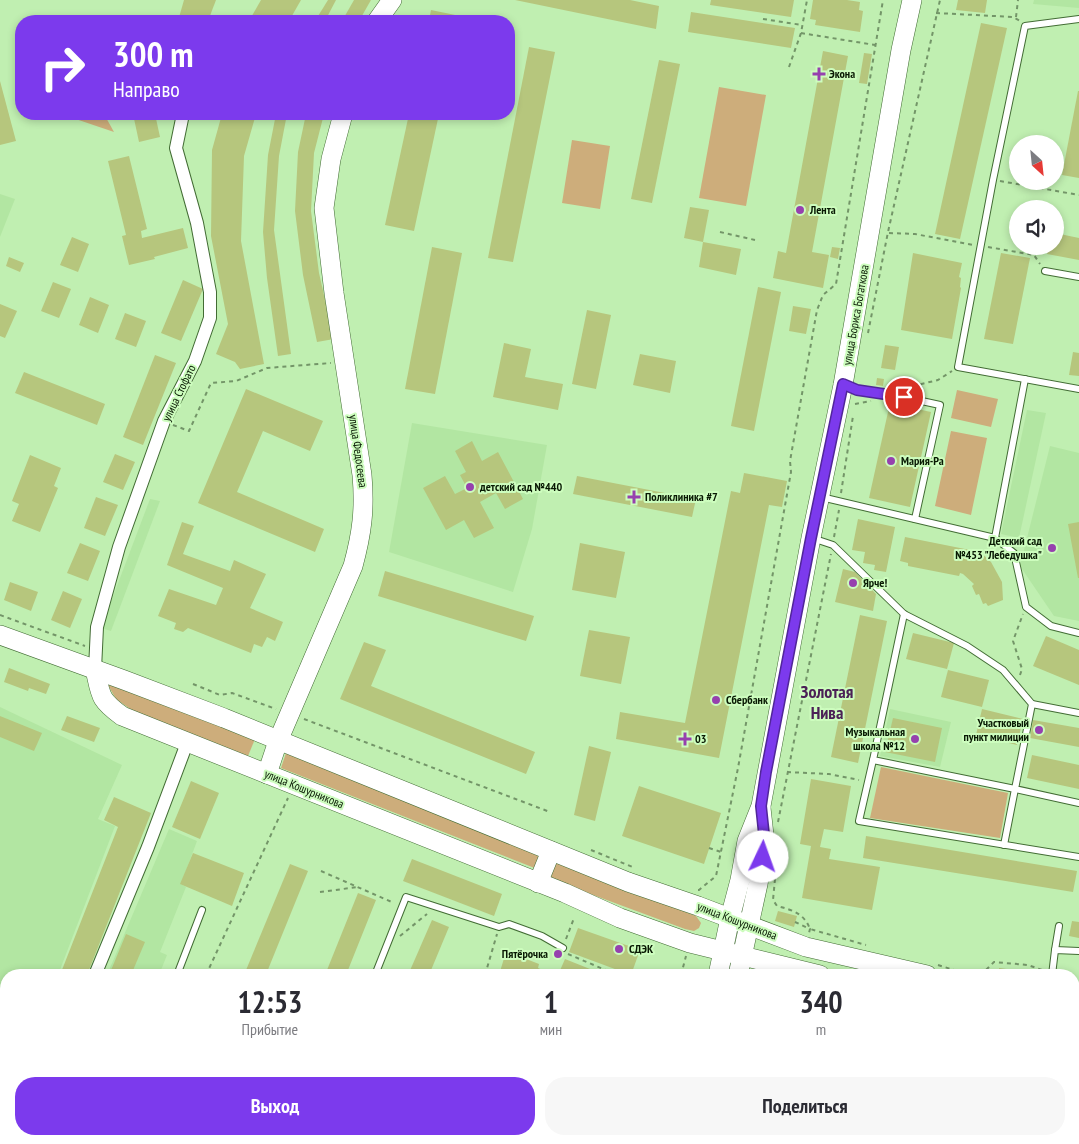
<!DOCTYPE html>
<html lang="ru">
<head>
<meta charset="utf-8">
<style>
	:root { --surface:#fff; --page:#f7f7f7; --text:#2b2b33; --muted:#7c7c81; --accent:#7c3aed }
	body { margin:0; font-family:"PT Sans Narrow",sans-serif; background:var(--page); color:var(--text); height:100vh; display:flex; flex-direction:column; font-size:19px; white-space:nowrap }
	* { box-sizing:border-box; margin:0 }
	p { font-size:16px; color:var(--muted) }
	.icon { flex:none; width:28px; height:28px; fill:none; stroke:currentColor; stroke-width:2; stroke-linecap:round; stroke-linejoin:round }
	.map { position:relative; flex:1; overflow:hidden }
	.drawer { position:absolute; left:0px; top:969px; width:1080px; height:176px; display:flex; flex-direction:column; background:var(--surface); border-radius:20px 20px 0 0; box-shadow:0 2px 8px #0003 }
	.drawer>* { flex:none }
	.banner { position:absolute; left:15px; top:15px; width:500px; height:105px; border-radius:20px; box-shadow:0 2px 8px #0003; background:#7c3aed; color:#fff; overflow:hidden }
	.needle { width:32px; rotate:153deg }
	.buttons { position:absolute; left:1009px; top:135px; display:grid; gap:10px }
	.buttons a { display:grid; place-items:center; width:55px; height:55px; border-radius:50%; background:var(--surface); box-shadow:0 2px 8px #0003; font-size:25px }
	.pin { position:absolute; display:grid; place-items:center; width:42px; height:42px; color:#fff; margin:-21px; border:2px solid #fff; border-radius:50%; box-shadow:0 1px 5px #0007 }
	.me { position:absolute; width:55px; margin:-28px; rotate:3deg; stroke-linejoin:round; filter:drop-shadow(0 0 4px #0008) }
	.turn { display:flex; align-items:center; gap:18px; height:105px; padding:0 15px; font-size:22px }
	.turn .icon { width:65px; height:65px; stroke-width:2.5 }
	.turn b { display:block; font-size:35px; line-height:42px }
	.eta { display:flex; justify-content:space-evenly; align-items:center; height:85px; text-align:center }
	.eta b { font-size:30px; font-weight:800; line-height:35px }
	.cta { display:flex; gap:10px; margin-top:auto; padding:10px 15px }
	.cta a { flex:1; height:58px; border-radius:20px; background:var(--accent); color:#fff; font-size:20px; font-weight:800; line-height:58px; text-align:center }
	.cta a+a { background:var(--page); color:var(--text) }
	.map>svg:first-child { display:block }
	.built { fill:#b2e6a2 }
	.green { fill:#cdad7b }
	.building { fill:#b6c67d }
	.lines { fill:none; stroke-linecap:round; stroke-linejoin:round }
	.lane-casing { stroke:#426c34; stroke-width:8 }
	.street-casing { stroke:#426c34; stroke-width:14 }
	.secondary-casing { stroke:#426c34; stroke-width:20 }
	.path { stroke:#739568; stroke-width:2; stroke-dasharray:4 4; stroke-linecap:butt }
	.lane { stroke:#fff; stroke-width:6 }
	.street { stroke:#fff; stroke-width:12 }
	.secondary { stroke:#fff; stroke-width:19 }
	.route-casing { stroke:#51269a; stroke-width:12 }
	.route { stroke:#7c3aed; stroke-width:9 }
	.poi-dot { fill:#9641ae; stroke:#cdfdbe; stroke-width:2 }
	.labels { text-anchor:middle; stroke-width:4; stroke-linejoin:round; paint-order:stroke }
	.poi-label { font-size:12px; font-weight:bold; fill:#081903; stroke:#cdfdbe; text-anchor:start }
	.street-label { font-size:12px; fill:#081903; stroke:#cdfdbe }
	.district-label { font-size:18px; font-weight:bold; fill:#4b2156; stroke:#cdfdbe }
</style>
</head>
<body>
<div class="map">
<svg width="1079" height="1144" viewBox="0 0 1079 1144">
	<rect width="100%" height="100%" fill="#c0efb1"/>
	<g class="built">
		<polygon points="1034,0 1079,0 1079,8 1033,4"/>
		<polygon points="0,194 15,199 0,237"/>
		<polygon points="1027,410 1046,413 1019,538 1001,534"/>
		<polygon points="412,423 547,445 532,529 513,592 389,552"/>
		<polygon points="1050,446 1079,453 1079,621 1054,616 1020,566"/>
		<polygon points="150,499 160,501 111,631 101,628"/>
		<polygon points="0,707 122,765 98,819 115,826 58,975 6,975 6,1111 0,1128"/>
		<polygon points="890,709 951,722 940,767 880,756"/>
		<polygon points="169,829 197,841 181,884 186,887 160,952 167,955 159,975 107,975"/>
		<polygon points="221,1139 262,1139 277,1144 219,1144"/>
	</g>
	<g class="green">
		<polygon points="719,87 766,95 746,206 699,198"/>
		<polygon points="61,114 104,114 114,132"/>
		<polygon points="572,140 610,146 600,209 562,203"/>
		<polygon points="957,390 998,399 991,427 951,418"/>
		<polygon points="951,431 987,438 971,515 935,506"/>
		<polygon points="114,683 255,739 248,756 136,713 116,699 108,685"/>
		<polygon points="286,753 543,853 537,869 281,768"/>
		<polygon points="881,767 1008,793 1000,838 870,818"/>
		<polygon points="556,862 696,916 701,923 699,928 694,931 685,929 550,879"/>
	</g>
	<g class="building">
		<polygon points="184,0 216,0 208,21 178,21"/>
		<polygon points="261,0 301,0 289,21 249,21"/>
		<polygon points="328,0 336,0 325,21 315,21"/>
		<polygon points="354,0 371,0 359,21 342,21"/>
		<polygon points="515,0 630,0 659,6 656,29"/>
		<polygon points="711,0 794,0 791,17 710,5"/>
		<polygon points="813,0 847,0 860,2 859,10 863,11 860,32 815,25 816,20 810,19"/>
		<polygon points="958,0 987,0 985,13 956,10"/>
		<polygon points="431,10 460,16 459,21 429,21"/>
		<polygon points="691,12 795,28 791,48 688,32"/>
		<polygon points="981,23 1007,28 960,239 935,234"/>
		<polygon points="529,47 555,52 513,262 488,258"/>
		<polygon points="823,51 848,56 812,252 829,255 823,288 773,278 778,251 786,253"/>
		<polygon points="864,53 872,54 867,84 859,83"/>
		<polygon points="659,60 680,64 652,203 631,199"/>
		<polygon points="0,81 16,141 0,145"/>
		<polygon points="1078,91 1079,91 1079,178 1062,175"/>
		<polygon points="133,114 155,114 160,137 139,142"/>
		<polygon points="222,114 256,114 244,156 241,241 264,364 240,369 235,362 216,354 228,324 211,236 212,150"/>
		<polygon points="276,114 287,114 279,156 274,230 291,354 278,356 267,278 263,232 268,155"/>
		<polygon points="306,114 324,114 314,153 311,211 319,273 334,339 317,342 303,275 295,211 298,152"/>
		<polygon points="409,114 439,114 414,231 385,225"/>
		<polygon points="129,156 147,229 141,231 142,238 183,228 188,248 154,257 155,259 129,265 122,236 126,235 108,161"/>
		<polygon points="690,207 709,210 703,242 741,249 736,275 699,267 703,242 684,238"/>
		<polygon points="1055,233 1079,238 1079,260 1047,254 1049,246 1055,246"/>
		<polygon points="72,237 89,244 78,272 60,265"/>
		<polygon points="432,247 462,253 435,394 405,389"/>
		<polygon points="832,247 840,248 838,259 830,257"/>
		<polygon points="913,253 962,263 959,277 961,278 960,287 961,288 952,339 901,330"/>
		<polygon points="1001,253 1030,258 1013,344 984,339"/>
		<polygon points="9,257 24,263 20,272 6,266"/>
		<polygon points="183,280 203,289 181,341 161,333"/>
		<polygon points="53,282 71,289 59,318 41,311"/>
		<polygon points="758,287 781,292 754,431 731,426"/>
		<polygon points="90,297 109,305 98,333 79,325"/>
		<polygon points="0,304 17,311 5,338 0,336"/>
		<polygon points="793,306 811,309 806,334 789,331"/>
		<polygon points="587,310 611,315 596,389 572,384"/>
		<polygon points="125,313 146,321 136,347 115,339"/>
		<polygon points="504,343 531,349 525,377 563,384 558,410 493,397"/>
		<polygon points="885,345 899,347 895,370 881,368"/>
		<polygon points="1073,352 1079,353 1079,376 1069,375"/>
		<polygon points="640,354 676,361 670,393 633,385"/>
		<polygon points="155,355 176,363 143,445 123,437"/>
		<polygon points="24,372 105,404 97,425 15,393"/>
		<polygon points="877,378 884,379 883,386 876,385"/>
		<polygon points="246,389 323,421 310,451 263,431 237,492 324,529 315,552 198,503"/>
		<polygon points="890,403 931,412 910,507 869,498"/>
		<polygon points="472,441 482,461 498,452 523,499 505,509 496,493 480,502 494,528 474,538 464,520 446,530 423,488 445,476 455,494 467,488 460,475 466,472 455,451"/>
		<polygon points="115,454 135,462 123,490 103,482"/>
		<polygon points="30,455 61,468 54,486 58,488 40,532 12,521 19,504 12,501"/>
		<polygon points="744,473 787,481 782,507 769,505 719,758 616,739 620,712 685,723 731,491 740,493"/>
		<polygon points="577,476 696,499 692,517 573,494"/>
		<polygon points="96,497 118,505 105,536 84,528"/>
		<polygon points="858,519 895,527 886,572 874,570 875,565 863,563 865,552 852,550"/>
		<polygon points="182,522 194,526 183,554 230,571 234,560 266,574 250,608 283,622 275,641 267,637 262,647 254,644 251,653 188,628 183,632 174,629 176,623 158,616 169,589 216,605 223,588 167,565"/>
		<polygon points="1079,522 1079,578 1078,578 1068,524"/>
		<polygon points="905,537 980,552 991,562 1002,582 1003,600 988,606 986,603 983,604 979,594 976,595 972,586 974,584 963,574 960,573 959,576 908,566 908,563 900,561"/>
		<polygon points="80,543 100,551 88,581 67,573"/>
		<polygon points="580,543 625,552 616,598 572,590"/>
		<polygon points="843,569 855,572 876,594 873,611 835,602"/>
		<polygon points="385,571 534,616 526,641 378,596"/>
		<polygon points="10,582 38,592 31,611 4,600"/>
		<polygon points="63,591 82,599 70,628 51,620"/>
		<polygon points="860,615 887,621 858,763 831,757"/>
		<polygon points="589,630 630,637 621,684 580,676"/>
		<polygon points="913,633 954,643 947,669 906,659"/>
		<polygon points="1046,636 1079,650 1079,685 1033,666"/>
		<polygon points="364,642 386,650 371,686 535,752 526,774 340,699"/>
		<polygon points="9,668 50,684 46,694 29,688 28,691 4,682"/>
		<polygon points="948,670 989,680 982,707 941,697"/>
		<polygon points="982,709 1023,719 1017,745 976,735"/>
		<polygon points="0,716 42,733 34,751 0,737"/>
		<polygon points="67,716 100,728 94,742 61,730"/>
		<polygon points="893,718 942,728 935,762 885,752"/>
		<polygon points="1033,720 1079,728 1079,747 1030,738"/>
		<polygon points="589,746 611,752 595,821 574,815"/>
		<polygon points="1032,755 1079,765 1079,789 1027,778"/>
		<polygon points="811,779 851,786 843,832 824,829 820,847 831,849 829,859 880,867 872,910 802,898 811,846 800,844"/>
		<polygon points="191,781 219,793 200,839 172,827"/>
		<polygon points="639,786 721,813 704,864 622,836"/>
		<polygon points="114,797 151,813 87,975 60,975 118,827 104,820"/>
		<polygon points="866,836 1077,871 1073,892 863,858"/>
		<polygon points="193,853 244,873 232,906 180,884"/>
		<polygon points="412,859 502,894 494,916 403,881"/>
		<polygon points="290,864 308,871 267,972 265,975 244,975"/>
		<polygon points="358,893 376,900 346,975 325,975"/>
		<polygon points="778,911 797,916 794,927 775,921"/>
		<polygon points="432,920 449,927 429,975 408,975"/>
		<polygon points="1072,921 1079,922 1079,938 1069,936"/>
		<polygon points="578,928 640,950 631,975 569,952"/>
		<polygon points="126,934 145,942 131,975 109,975"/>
		<polygon points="505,955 515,959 516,955 539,964 538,968 547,972 546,975 499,975"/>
		<polygon points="565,959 605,975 558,975"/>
		<polygon points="999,968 1029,972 1030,975 999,975"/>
		<polygon points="1074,1069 1079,1069 1079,1127 1074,1126"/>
		<polygon points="6,1115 6,1139 22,1139 20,1144 0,1144 0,1131"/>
		<polygon points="85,1139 107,1139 104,1144 83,1144"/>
		<polygon points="161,1139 182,1139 180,1144 159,1144"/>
		<polygon points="452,1139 472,1139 470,1144 450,1144"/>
		<polygon points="591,1139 627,1139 626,1144 590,1144"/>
		<polygon points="749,1139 788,1139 787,1144 748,1144"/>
		<polygon points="809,1139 835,1139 834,1144 808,1144"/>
		<polygon points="924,1139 937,1139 946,1141 946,1144 923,1144"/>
	</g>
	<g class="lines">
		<defs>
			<g id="lane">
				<polyline points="1079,19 1025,26 993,180 958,367 1079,389"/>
				<polyline points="1045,271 1079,277"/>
				<polyline points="844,385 857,390 885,393 940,405 915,519"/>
				<polyline points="821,497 995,538 1014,553 1026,607 1051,626 1079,633"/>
				<polyline points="812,538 833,545 904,614 967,646 1003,670 1032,704 1015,789 1079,803"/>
				<polyline points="995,538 1025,379"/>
				<polyline points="904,614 873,760 1015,789 1004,845"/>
				<polyline points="1032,704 1079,713"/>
				<polyline points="873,760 859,821 1079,857"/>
				<polyline points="1055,950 1059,926"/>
				<polyline points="177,975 202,910"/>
				<polyline points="375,975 406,897 499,927 509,924 542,936 563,948"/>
				<polyline points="1052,975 1055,950 1079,951"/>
				<polyline points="400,1139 414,1144"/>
				<polyline points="123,1144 125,1139"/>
				<polyline points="204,1144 206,1139"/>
				<polyline points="430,1144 432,1139"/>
				<polyline points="728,1144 729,1139"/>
				<polyline points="854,1144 855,1139"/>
			</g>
			<g id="street">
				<polyline points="95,669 97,627 119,547 164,421 195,361 210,318 210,292 197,223 176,148 183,114"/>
				<polyline points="95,975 148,847 187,743"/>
				<polyline points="25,1144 27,1139"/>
			</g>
			<g id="secondary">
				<polyline points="377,21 392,0"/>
				<polyline points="0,635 124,680 224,718 628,882 698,906 806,947 927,975"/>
				<path d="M95 669C101 696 99 699 122 716L565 893 620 918 690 943 820 975"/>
				<path d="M267 774 278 741 353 566C362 533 365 509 362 475L334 293 324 208 331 159 343 114"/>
				<polyline points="538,883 551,851"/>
				<polyline points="718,975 730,918 740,880 747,841 761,806 811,538 843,385 901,50 912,0"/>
				<polyline points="738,975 758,884 765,844 761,808"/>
				<polyline points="1074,999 1079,1000"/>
				<polyline points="1074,1026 1079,1027"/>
				<polyline points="695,1144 696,1139"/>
			</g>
		</defs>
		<use href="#lane" class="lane-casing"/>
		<use href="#street" class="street-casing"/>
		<use href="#secondary" class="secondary-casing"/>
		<g class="path">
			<polyline points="936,13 1013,17 1020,21"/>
			<polyline points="1016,17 1018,0"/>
			<polyline points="763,19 802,25"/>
			<polyline points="801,33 875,45"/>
			<polyline points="789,67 801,33 807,0"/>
			<polyline points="1000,181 1079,195"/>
			<polyline points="720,232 755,240"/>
			<polyline points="889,233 915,234 973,245"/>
			<polyline points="988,247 1034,255 1040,264"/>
			<polyline points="868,333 888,232 940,0"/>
			<polyline points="905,388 938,380 952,371"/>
			<polyline points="855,404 871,401"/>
			<polyline points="173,425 189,431 211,383 236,381 267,368 331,363"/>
			<polyline points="841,493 853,416"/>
			<polyline points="834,537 839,510"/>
			<polyline points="0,615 85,646"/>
			<polyline points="1020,675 1022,669 1013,641 1023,614"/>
			<polyline points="193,684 220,695 232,693 276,709"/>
			<polyline points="304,719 550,812"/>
			<polyline points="787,772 829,774 859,780"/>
			<polyline points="778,822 831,554"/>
			<polyline points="709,848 721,852"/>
			<polyline points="591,850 635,868"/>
			<polyline points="321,871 394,903"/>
			<path d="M775 879 773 900 777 906C792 910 804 913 810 929L866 945"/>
			<polyline points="698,890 699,890 716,876 738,768 791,472 790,461 817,310 823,295 836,284 883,0"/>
			<polyline points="320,892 358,887"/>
			<polyline points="795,922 810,929 809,933"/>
			<polyline points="400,936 427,914"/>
			<polyline points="566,939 574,918"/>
			<polyline points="568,954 617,975"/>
			<polyline points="938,965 957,971 985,971 987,975"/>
			<polyline points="999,974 985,971 994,962 1028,965 1045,971"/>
			<polyline points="206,975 288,798"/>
			<polyline points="485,975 497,934"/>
			<polyline points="681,975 686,956"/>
			<polyline points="1074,1054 1079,1054"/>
			<polyline points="1011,1139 1017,1144"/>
			<polyline points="673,1144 674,1139"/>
			<polyline points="743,1144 744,1139"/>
		</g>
		<use href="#lane" class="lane"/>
		<use href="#street" class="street"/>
		<use href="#secondary" class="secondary"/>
	</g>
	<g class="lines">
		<defs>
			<polyline id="route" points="763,857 765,844 761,806 766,772 811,538 843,384 857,390 904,397"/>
		</defs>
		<use href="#route" class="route-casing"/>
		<use href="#route" class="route"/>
	</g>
	<g class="poi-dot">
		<path d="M816.5 66.5h5v5h5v5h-5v5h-5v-5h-5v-5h5z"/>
		<circle cx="800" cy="210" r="5"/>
		<circle cx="891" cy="461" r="5"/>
		<circle cx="470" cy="487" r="5"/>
		<path d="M631.5 489.5h5v5h5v5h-5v5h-5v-5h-5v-5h5z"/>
		<circle cx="1052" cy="548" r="5"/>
		<circle cx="853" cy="583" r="5"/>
		<circle cx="716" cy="700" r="5"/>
		<circle cx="1039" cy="730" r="5"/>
		<path d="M682.5 731.5h5v5h5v5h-5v5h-5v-5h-5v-5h5z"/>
		<circle cx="915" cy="739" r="5"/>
		<circle cx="619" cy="949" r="5"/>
		<circle cx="558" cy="954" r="5"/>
	</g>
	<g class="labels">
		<g class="poi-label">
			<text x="829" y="78">Экона</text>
			<text x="810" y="214">Лента</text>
			<text x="901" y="465">Мария-Ра</text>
			<text x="480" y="491">детский сад №440</text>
			<text x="645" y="501">Поликлиника #7</text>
			<text x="1042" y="545" text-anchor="end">Детский сад<tspan x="1042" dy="14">№453 "Лебедушка"</tspan></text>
			<text x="863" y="587">Ярче!</text>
			<text x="726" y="704">Сбербанк</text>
			<text x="1029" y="727" text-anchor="end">Участковый<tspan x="1029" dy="14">пункт милиции</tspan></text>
			<text x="905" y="736" text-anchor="end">Музыкальная<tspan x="905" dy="14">школа №12</tspan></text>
			<text x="695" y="743">03</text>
			<text x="629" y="953">СДЭК</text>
			<text x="548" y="958" text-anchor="end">Пятёрочка</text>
		</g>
		<g class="street-label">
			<text transform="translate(856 315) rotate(-80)" y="4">улица Бориса Богаткова</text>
			<text transform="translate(179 393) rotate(-64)" y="4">улица Стофато</text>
			<text transform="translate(358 451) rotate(82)" y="4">улица Федосеева</text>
			<text transform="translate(304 789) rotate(22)" y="4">улица Кошурникова</text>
			<text transform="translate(737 921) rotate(21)" y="4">улица Кошурникова</text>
		</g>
		<g class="district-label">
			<text x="827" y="698">Золотая<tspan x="827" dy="21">Нива</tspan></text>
		</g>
	</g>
</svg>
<div class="buttons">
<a><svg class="needle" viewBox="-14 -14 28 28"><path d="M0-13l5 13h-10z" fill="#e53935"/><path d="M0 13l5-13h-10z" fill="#7c7c81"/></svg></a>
<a><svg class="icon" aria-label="sound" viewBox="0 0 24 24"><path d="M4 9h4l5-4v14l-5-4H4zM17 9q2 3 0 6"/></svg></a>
</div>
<div class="pin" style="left:904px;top:397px;background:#d93025"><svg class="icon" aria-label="arrive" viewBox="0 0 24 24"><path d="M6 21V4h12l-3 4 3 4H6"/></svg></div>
<svg class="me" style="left:763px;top:857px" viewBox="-20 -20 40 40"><circle r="19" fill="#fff"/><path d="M0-13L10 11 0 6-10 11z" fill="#7c3aed"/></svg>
<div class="banner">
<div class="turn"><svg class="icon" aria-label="right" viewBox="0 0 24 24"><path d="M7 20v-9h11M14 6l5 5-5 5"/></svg><div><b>300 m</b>Направо</div></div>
</div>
<section class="drawer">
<div class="eta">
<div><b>12:53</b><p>Прибытие</p></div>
<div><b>1</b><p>мин</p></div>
<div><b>340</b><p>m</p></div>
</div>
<div class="cta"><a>Выход</a><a>Поделиться</a></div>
</section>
</div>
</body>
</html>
